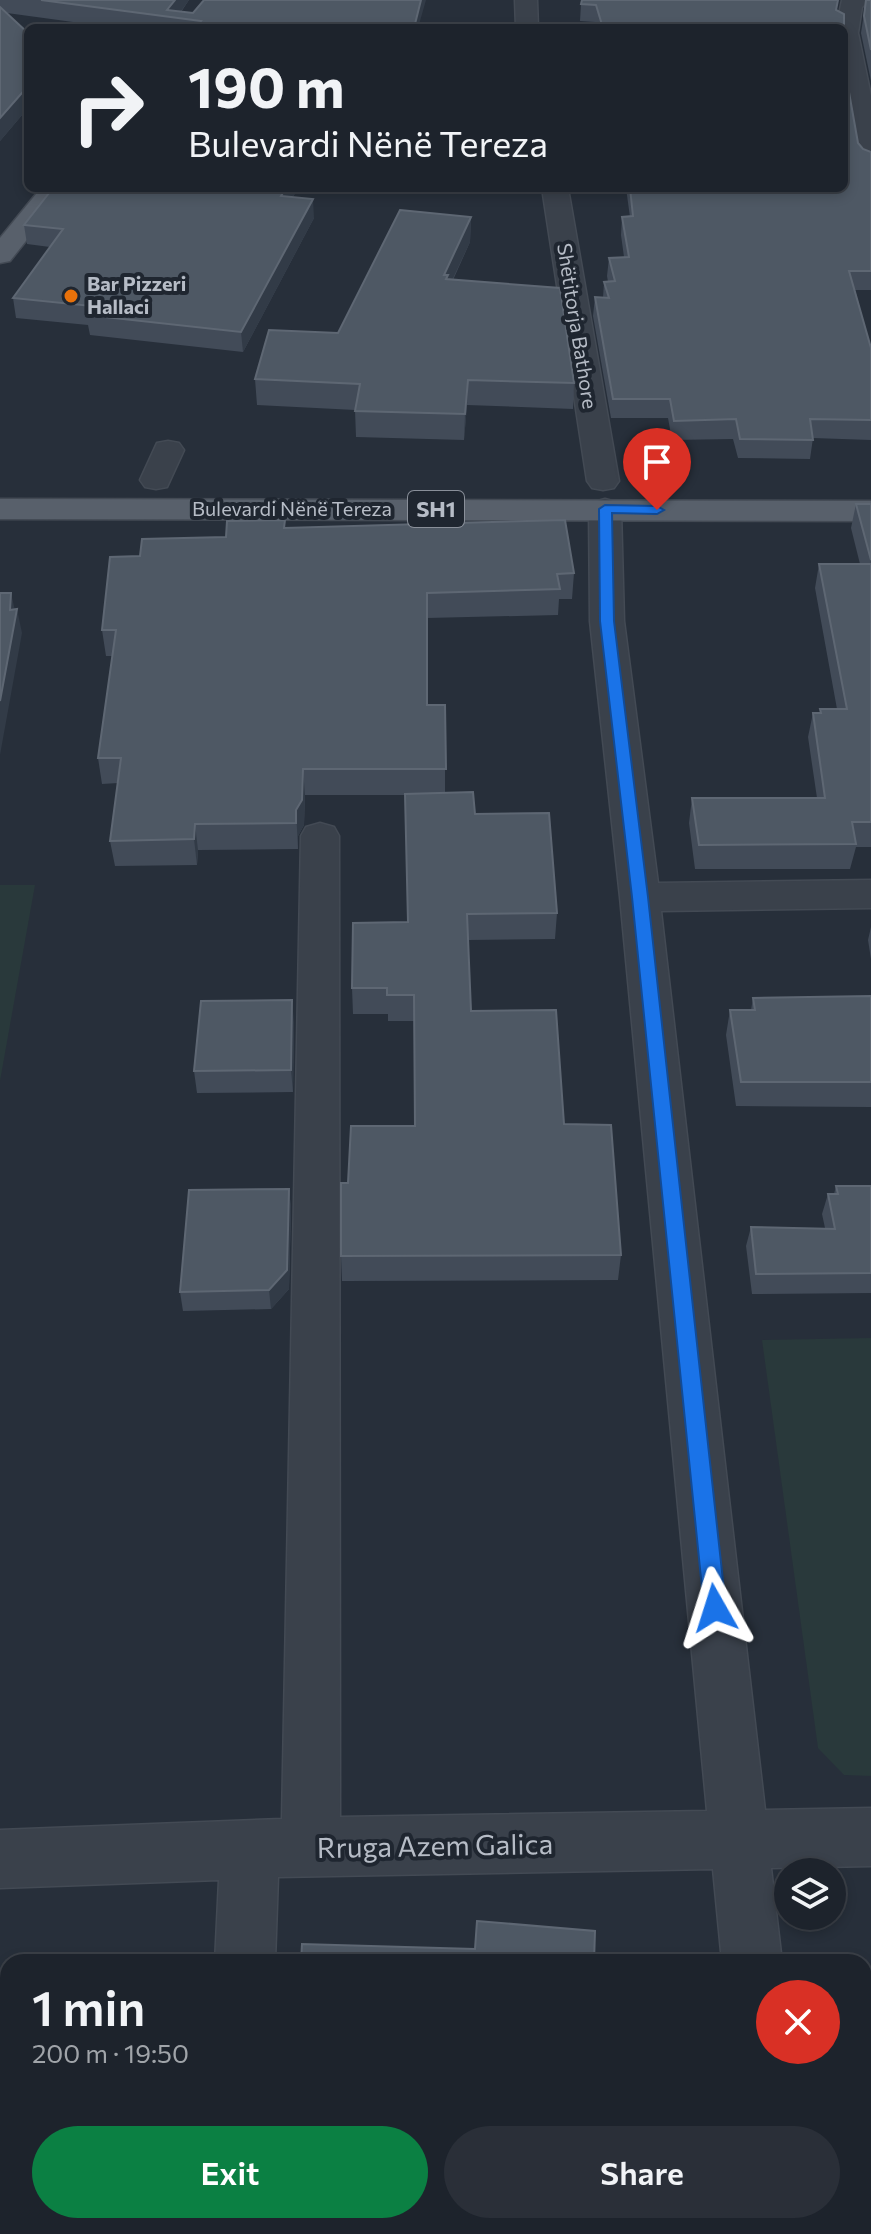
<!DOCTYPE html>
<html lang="en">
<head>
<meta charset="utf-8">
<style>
	:root { --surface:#1d232c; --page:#2a2f38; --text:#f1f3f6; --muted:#a0a4a9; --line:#3b4048; --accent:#0b8043 }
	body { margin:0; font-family:Commissioner,sans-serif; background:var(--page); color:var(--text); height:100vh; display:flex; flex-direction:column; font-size:30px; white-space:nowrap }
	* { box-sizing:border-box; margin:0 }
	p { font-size:26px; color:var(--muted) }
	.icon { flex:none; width:44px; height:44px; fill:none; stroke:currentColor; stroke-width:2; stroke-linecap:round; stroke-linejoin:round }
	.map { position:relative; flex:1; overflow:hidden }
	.sheet { position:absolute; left:0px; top:1954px; width:872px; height:280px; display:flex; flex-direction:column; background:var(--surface); border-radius:24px 24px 0 0; box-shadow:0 4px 12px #0003,0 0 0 2px var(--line) }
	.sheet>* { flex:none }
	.top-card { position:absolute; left:24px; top:24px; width:824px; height:168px; border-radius:12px; box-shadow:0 4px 12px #0003,0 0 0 2px var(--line); background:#1d232c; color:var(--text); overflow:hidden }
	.tools { position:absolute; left:774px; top:1858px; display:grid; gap:16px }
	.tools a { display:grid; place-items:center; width:72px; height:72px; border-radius:50%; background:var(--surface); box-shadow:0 4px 12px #0003,0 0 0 2px var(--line); font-size:40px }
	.pin { position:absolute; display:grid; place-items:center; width:68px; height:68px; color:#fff; margin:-82px -34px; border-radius:50% 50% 50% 0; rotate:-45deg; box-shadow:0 0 8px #0007 }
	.pin .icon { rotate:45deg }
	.me { position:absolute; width:88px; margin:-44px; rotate:354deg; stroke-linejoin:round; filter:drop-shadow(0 0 6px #0008) }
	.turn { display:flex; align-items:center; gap:28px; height:168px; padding:0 32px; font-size:36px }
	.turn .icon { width:104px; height:104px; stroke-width:2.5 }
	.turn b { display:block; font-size:56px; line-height:68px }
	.round { display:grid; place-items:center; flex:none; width:84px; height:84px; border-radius:42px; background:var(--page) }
	.head { display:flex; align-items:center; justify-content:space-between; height:136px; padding:0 32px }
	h1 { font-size:48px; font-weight:600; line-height:60px }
	.primary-button { display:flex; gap:16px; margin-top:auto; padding:16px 32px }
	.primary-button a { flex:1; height:92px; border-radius:48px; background:var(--accent); color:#fff; font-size:32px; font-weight:600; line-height:92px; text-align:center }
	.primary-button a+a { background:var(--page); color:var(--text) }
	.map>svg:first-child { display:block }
	.green { fill:#29393b }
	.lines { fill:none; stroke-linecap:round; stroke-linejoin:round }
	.minor-casing { stroke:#434a54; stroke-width:3 }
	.major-casing { stroke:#434a54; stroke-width:3 }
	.minor { fill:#3a414b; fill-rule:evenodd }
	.major { fill:#58606b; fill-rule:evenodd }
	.wall { fill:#424b58 }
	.shaded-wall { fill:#323b47 }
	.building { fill:#4e5864; stroke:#5e6773; stroke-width:2 }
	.route { fill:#1a73e8; stroke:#114b97; stroke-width:2 }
	.food-dot { fill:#e8710a; stroke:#1f2630; stroke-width:3 }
	.labels { text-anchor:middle; stroke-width:8; stroke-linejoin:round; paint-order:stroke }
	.far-poi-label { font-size:20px; font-weight:bold; fill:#b6bcc6; stroke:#1f2630; text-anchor:start }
	.far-street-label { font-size:20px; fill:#b6bcc6; stroke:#1f2630 }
	.shield { fill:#1f2630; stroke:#898f99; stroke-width:2 }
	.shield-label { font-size:22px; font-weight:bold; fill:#b6bcc6 }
	.near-street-label { font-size:28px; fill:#b6bcc6; stroke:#1f2630 }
</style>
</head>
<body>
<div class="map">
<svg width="871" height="2234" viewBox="0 0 871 2234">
	<rect width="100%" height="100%" fill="#272f3a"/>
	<g class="green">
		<polygon points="0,885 35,885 0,1081"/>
		<polygon points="871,1338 871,1776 844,1775 818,1748 762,1340"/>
	</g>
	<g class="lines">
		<defs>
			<g id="minor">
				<polygon points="515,0 537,0 538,28 516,28"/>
				<polygon points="842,0 870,0 862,7 858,33 871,96 871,168 862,165 858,160 844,80 844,28 836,28"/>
				<polygon points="542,188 568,188 619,481 614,488 603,490 592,488 587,481"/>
				<polygon points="168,441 179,443 184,450 167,487 156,489 145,487 140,480 157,443"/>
				<polygon points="605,499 616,502 621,509 624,621 658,883 871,880 871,908 661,911 765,1810 871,1808 871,1866 771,1868 782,1962 722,1962 713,1869 278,1877 275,1962 215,1962 219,1880 0,1888 0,1830 282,1819 301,836 306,827 320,823 334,827 339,836 340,1817 707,1811 620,897 590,621 589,509 594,502"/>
				<rect x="200" y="2226" width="66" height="8"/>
				<rect x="746" y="2226" width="66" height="8"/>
			</g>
			<g id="major">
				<polygon points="41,188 68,188 10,261 0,263 0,238"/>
				<polygon points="0,499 871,501 871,521 0,519"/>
			</g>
		</defs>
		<use href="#minor" class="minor-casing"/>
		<use href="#major" class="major-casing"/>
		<use href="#minor" class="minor"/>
		<use href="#major" class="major"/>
	</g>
	<g class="wall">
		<polygon points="0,0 189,0 181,12 418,28 117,28 7,13 28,33 28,108 0,141"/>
		<polygon points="866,0 871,0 871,81 861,33"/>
		<polygon points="581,4 837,11 844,28 597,28 595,22 580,21"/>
		<polygon points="858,143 863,149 871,152 871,290 855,290 871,348 871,440 813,438 810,459 738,458 733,439 672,440 668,418 611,418 593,316 595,297 603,298 604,282 608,282 607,276 609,258 624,257 621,235 622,217 630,217 626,188 844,188"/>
		<polygon points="53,188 298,188 293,197 314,218 243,352 90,335 88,325 16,318 13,298 50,247 27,244 24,225"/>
		<polygon points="471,217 470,242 453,280 574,383 573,409 467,405 464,440 356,437 355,410 257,405 255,379 338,333"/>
		<polygon points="856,504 871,504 871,847 856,847 850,869 695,869 689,823 692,798 817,798 808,737 813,713 820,713 820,709 837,709 815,588 819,564 860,564 851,528"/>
		<polygon points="285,528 574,573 572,599 559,599 558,615 427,618 427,705 445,705 445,793 475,814 557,913 555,939 468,940 471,1011 564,1124 621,1255 618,1280 342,1281 341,1256 348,1183 415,1126 415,1021 388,1021 388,1014 353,1014 352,988 408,922 405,795 305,795 304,825 298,836 298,849 198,850 197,865 115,866 110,841 118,783 102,784 98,758 112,656 106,656 102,630 140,556 226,537"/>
		<polygon points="871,927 871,959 868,940"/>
		<polygon points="871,996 871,1107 736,1106 726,1035 730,1010 751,1010 753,998"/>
		<polygon points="294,1022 293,1092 197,1093 194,1071"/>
		<polygon points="836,1186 871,1186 871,1293 752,1294 746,1246 751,1227 825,1228 822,1214 828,1194 834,1194"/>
		<polygon points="289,1189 291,1209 289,1289 271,1309 183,1311 180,1292"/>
		<polygon points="555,2226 704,2226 705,2234 555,2234"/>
	</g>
	<g class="shaded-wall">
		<polygon points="175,0 189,0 176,18 167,10"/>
		<polygon points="421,0 426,0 418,28 414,28"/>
		<polygon points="28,86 28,108 0,141 0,118"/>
		<polygon points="286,188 298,188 282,216 281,196"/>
		<polygon points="313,199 314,218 243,352 241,332"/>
		<polygon points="471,217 470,242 448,289 444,275"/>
		<polygon points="468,380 467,405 464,440 465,414"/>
		<polygon points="11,593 16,615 17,609 22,633 0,755 0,701"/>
		<polygon points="303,769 305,795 304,825 298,836 298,849 296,810"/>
		<polygon points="195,824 198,850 197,865 194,839"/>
		<polygon points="292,1000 294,1022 293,1092 291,1070"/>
		<polygon points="289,1189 291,1209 289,1289 271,1309 269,1290"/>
		<polygon points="124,2226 134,2226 133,2234 123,2234"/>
	</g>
	<g class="building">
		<polygon points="41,0 175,0 167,10 193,13 204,0 421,0 414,28 195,28 201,21"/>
		<polygon points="582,0 838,0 836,10 844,14 844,28 603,28 596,5 581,4"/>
		<polygon points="866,0 871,0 871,50 864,16"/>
		<polygon points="0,7 28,33 28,86 0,118"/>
		<polygon points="844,64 858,143 863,149 871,152 871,271 849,271 871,348 871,420 810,419 813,440 740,439 736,419 674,421 670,399 613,399 595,297 609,298 604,282 615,281 609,258 629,257 622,217 633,216 630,188 844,188"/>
		<polygon points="53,188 286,188 281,196 313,199 241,332 86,315 92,306 13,298 63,229 24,225"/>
		<polygon points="400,210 471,217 444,275 448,275 446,279 560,288 574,383 468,380 465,414 355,411 360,384 255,379 269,330 338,333"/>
		<polygon points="856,504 871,504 871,560"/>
		<polygon points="285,520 284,528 565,520 574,573 557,574 560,589 427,593 427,705 445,705 446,769 303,769 302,800 296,810 296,823 195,824 194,839 110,841 121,758 98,758 116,630 102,630 110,557 140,556 142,539 226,537 227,521"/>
		<polygon points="819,564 871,564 871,822 852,822 856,844 699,845 692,798 825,798 813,713 821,713 820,709 847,709"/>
		<polygon points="0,593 11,593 10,610 17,609 0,701"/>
		<polygon points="473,792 475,814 549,813 557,913 467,914 471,1011 556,1010 564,1124 611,1125 621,1255 341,1256 341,1183 348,1183 351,1126 415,1126 414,995 387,995 387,988 352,988 353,923 408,922 405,794"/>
		<polygon points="871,996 871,1082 741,1082 730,1010 755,1010 753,998"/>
		<polygon points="292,1000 291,1070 194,1071 201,1001"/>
		<polygon points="836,1186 871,1186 871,1273 756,1274 751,1227 835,1229 828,1194 838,1194"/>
		<polygon points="289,1189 287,1270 269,1290 180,1292 189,1190"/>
		<polygon points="477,1921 595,1931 594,1962 301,1962 302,1944 475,1949"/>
		<polygon points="0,2150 8,2150 8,2226 124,2226 123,2234 0,2234"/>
		<rect x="289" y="2226" width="137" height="8"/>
		<polygon points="558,2226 704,2226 705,2234 558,2234"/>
	</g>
	<polygon class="route" points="605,505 657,506 664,510 657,514 612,513 614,621 648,897 726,1608 723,1616 715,1619 707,1616 704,1608 632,897 600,621 599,509"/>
	<circle class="food-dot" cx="71" cy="296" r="8"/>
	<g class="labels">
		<g class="far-poi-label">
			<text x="87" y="291">Bar Pizzeri<tspan x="87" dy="23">Hallaci</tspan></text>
		</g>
		<g class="far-street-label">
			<text transform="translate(577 326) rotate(81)" y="7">Shëtitorja Bathore</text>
			<text x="292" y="516">Bulevardi Nënë Tereza</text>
		</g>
		<rect class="shield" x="408" y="491" width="56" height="36" rx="6"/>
		<g class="shield-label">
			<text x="436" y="517">SH1</text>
		</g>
		<g class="near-street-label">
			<text transform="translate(435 1846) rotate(-1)" y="10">Rruga Azem Galica</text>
		</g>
	</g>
</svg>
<div class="tools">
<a><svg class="icon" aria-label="layers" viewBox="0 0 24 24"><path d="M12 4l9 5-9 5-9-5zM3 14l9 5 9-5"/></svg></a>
</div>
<div class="pin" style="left:657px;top:510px;background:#d93025"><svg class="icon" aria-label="arrive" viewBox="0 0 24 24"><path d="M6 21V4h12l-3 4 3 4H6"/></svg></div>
<svg class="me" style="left:715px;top:1608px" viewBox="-20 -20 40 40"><path d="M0-17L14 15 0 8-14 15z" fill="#1a73e8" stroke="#fff" stroke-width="4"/></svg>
<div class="top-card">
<div class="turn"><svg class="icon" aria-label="right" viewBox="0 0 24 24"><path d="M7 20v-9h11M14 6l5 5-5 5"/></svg><div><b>190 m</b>Bulevardi Nënë Tereza</div></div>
</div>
<section class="sheet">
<div class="head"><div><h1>1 min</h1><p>200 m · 19:50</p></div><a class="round" style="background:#d93025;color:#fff"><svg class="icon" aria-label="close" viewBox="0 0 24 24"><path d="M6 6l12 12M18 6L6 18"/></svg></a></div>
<div class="primary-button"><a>Exit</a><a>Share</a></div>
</section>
</div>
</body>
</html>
